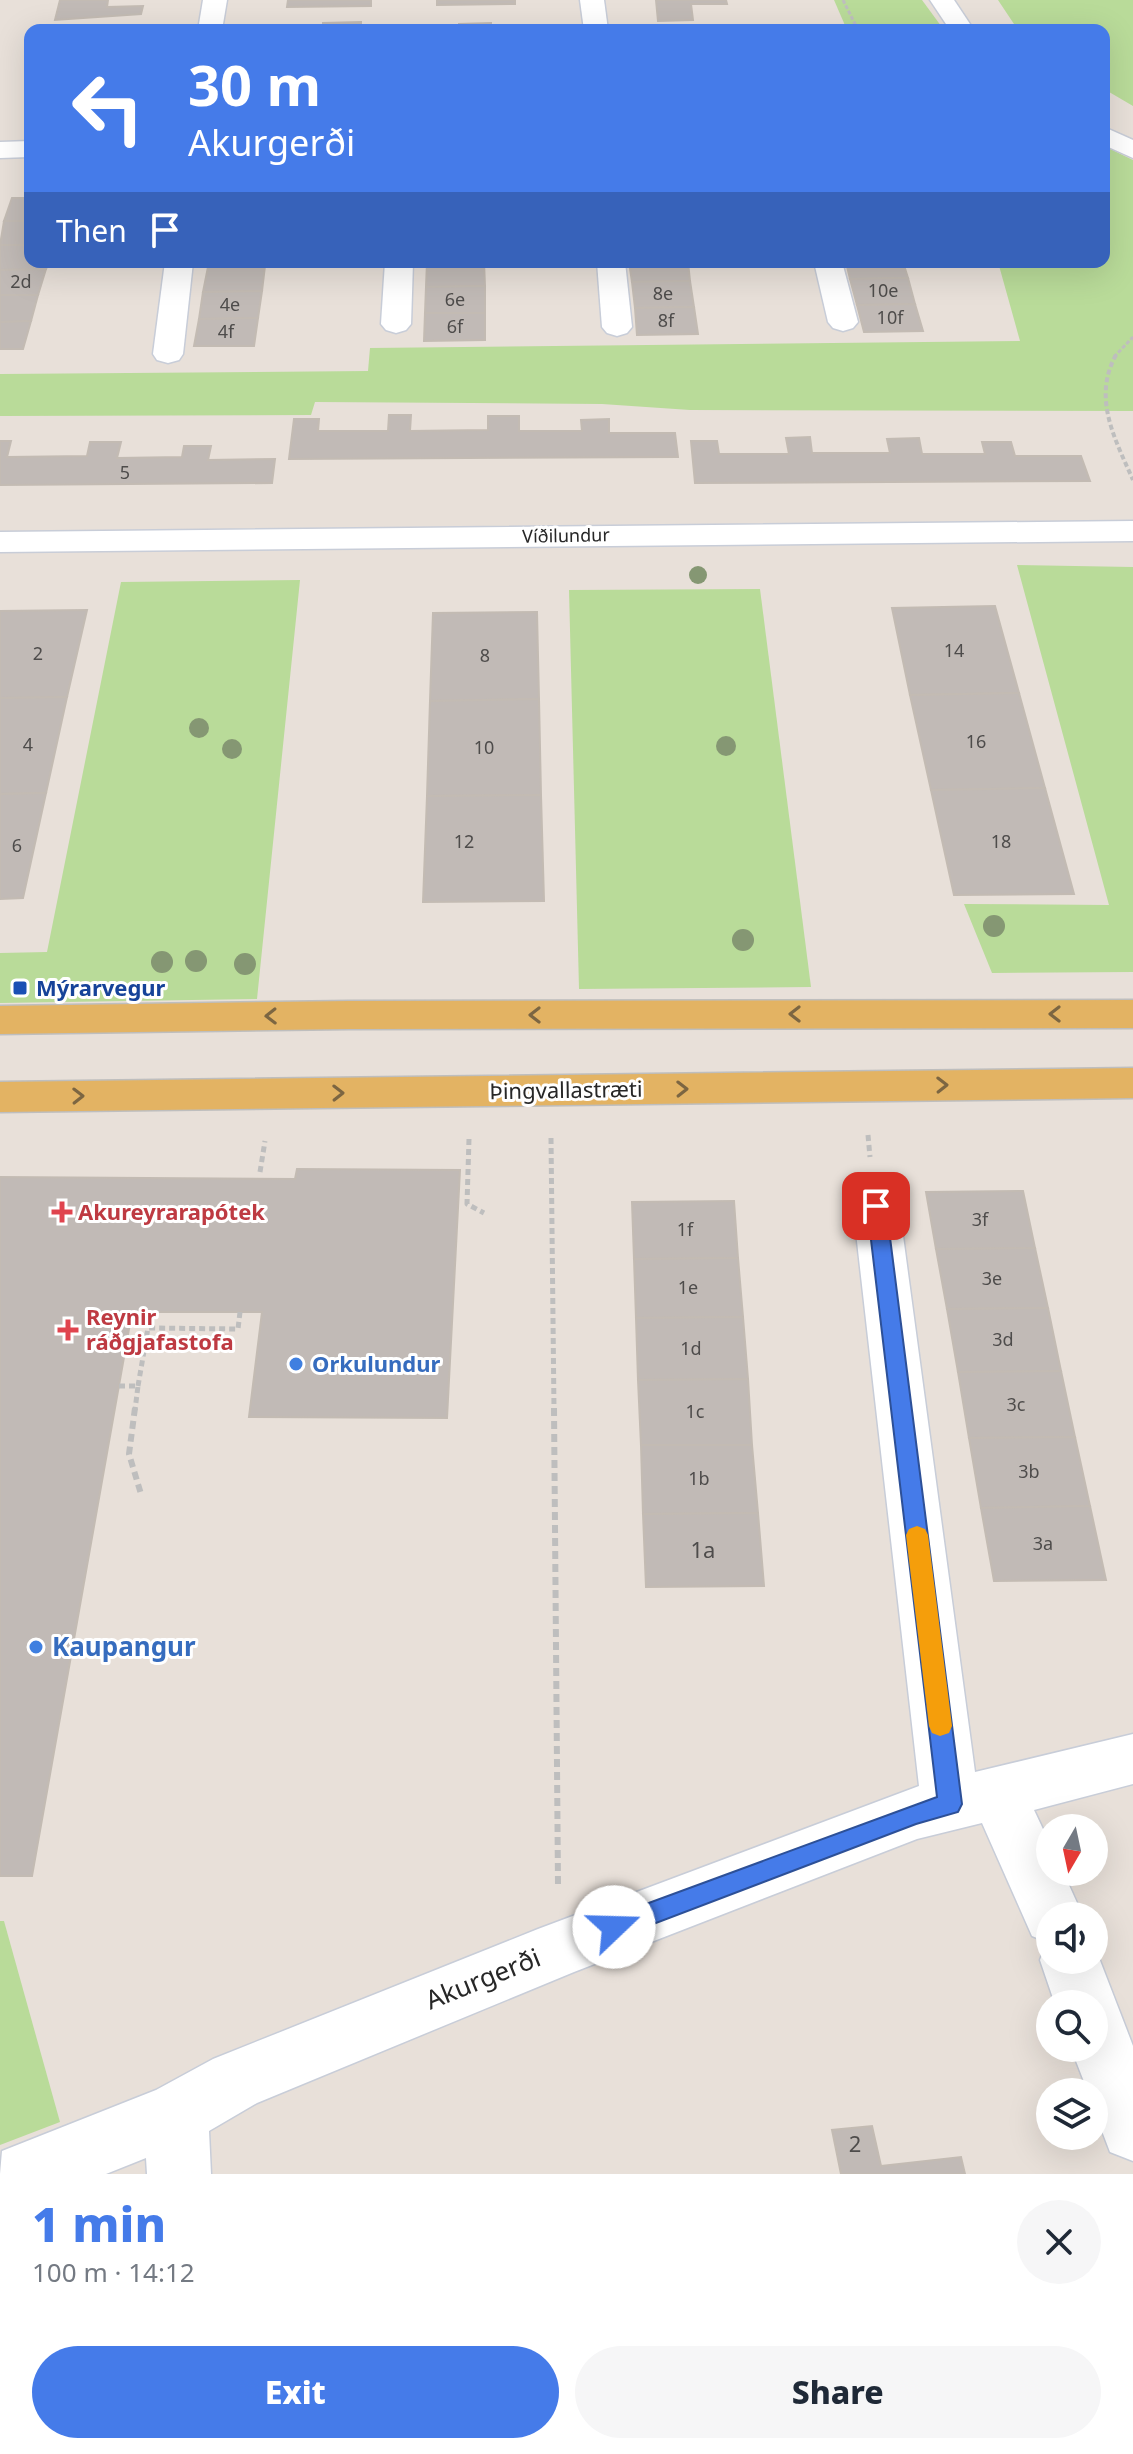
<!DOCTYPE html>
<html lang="en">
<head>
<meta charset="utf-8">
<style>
	:root { --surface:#fff; --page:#f6f6f7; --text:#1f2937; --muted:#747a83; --accent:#457be9 }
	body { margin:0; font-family:"Noto Sans",sans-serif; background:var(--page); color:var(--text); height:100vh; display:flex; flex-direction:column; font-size:30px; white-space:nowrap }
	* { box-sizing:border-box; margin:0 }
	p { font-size:26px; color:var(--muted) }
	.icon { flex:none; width:44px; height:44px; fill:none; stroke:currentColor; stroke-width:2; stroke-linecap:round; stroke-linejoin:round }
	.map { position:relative; height:2174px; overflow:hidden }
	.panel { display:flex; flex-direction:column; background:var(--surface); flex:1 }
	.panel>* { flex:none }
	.hud { position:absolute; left:24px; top:24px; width:1086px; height:244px; border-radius:16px; box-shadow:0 8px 32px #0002; background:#457be9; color:#fff; overflow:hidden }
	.needle { width:52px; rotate:189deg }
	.buttons { position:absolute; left:1036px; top:1814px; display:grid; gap:16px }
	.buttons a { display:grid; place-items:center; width:72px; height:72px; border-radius:50%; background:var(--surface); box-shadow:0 8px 32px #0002; font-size:40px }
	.pin { position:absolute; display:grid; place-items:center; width:68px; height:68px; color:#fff; margin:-34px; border-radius:16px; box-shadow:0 4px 12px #0006 }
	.me { position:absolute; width:88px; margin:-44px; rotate:69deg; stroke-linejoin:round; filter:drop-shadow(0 0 6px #0008) }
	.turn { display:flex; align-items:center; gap:28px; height:168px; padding:0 32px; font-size:36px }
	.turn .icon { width:104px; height:104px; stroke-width:2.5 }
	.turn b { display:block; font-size:56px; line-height:68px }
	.then { display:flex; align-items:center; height:76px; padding:0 32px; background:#0003; gap:16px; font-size:30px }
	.round { display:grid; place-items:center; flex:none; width:84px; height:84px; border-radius:42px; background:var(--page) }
	.head { display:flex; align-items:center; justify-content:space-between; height:136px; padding:0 32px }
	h1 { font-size:48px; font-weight:800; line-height:60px; color:var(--accent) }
	.action { display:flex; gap:16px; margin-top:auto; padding:16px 32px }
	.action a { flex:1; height:92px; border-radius:48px; background:var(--accent); color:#fff; font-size:32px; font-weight:800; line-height:92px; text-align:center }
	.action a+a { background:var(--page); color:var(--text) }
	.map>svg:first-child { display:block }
	.green { fill:#b9db99 }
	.building { fill:#c1bab6; stroke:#c3bbb3; stroke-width:2 }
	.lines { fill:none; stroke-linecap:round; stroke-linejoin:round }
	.minor-casing { stroke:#c8cdd8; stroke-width:3 }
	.major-casing { stroke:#bebebe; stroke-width:3 }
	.path-far3 { stroke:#bebebe; stroke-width:3; stroke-dasharray:4 2; stroke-linecap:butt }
	.path-far2 { stroke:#bebebe; stroke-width:4; stroke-dasharray:5 3; stroke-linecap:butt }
	.path-far1 { stroke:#bebebe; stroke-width:5; stroke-dasharray:6 4; stroke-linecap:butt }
	.path { stroke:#bebebe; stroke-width:6; stroke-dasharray:8 5; stroke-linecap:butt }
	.minor { fill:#fff; fill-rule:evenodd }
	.major { fill:#e3b363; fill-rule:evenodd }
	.tree { fill:#859773 }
	.oneway { stroke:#7c6642 }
	.route { fill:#457be9; stroke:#2d5097; stroke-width:2 }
	.slow { fill:#f59e0b }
	.transit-dot { fill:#1a4fb4; stroke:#fff; stroke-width:3 }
	.health-dot { fill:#e0444e; stroke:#fff; stroke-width:3 }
	.shop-dot { fill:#3f7fe0; stroke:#fff; stroke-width:3 }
	.labels { text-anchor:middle; stroke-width:6; stroke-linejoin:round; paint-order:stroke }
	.number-label { font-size:18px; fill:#4e4c4b }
	.far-street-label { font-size:18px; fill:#272727; stroke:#fff }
	.transit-label { font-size:22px; font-weight:bold; fill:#164399; stroke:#fff; text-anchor:start }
	.street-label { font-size:22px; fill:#272727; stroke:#fff }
	.health-label { font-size:22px; font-weight:bold; fill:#be3a42; stroke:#fff; text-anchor:start }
	.shop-label { font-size:22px; font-weight:bold; fill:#366cbe; stroke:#fff; text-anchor:start }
	.near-number-label { font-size:22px; fill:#4e4c4b }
	.near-shop-label { font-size:26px; font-weight:bold; fill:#366cbe; stroke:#fff; text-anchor:start }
	.near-street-label { font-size:26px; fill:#272727; stroke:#fff }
</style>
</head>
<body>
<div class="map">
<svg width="1133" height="2174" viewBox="0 0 1133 2174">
	<rect width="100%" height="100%" fill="#e8e0d9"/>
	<g class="green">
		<polygon points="834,0 922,0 944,30 847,30"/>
		<polygon points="998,0 1133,0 1133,106 1104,89 1104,30 1018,30"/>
		<polygon points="1104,146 1133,160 1133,411 690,410 602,404 315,402 311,415 0,416 0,374 368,371 370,348 1020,341 998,262 1104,262"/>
		<polygon points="1017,565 1133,567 1133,972 992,973 964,904 1109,905"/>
		<polygon points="300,580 257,999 0,1003 0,953 47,952 121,582"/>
		<polygon points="760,589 811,987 579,989 569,590"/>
		<polygon points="0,1921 4,1921 60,2122 0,2145"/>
	</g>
	<g class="building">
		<polygon points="60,0 108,0 107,7 143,6 141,14 55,20"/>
		<polygon points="288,0 371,0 371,6 287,7"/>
		<polygon points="437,0 515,0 515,4 437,5"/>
		<polygon points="656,0 726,0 727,4 691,4 693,20 658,21"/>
		<polygon points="361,22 361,30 323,30 323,23"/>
		<polygon points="491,23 491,30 459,30 459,24"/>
		<polygon points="12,198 30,198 30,221 4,221"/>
		<polygon points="4,221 30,221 30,245 0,245"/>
		<polygon points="0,245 30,245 30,262 48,262 46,269 0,270"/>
		<polygon points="209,262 266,262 265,266 208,267"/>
		<polygon points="427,262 484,262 485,286 426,287"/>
		<polygon points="629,262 688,262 690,281 632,282"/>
		<polygon points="846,262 903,262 908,278 850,279"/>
		<polygon points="265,266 262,291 203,292 208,267"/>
		<polygon points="46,269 38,295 0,295 0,270"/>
		<polygon points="908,278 915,304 857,305 850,279"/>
		<polygon points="690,281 694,307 635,308 632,282"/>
		<polygon points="485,286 485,313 425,313 426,287"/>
		<polygon points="262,291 258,318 199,319 203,292"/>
		<polygon points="0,295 38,295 31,321 0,322"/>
		<polygon points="915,304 923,331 864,332 857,305"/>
		<polygon points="694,307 698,334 637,335 635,308"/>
		<polygon points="425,313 485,313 485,340 424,341"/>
		<polygon points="258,318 254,346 194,346 199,319"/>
		<polygon points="31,321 23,349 0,349 0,322"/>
		<polygon points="389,415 411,415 410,431 488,430 488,416 519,416 519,431 582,431 581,420 609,419 609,433 675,433 678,457 289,459 294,419 319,419 318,431 388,431"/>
		<polygon points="810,437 812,453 890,453 887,439 919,438 922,454 985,454 982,442 1011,442 1015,456 1081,456 1090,481 695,483 691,441 717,441 719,454 789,454 786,438"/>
		<polygon points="0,441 11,441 7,457 87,456 90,442 121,442 117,458 182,457 184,446 211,446 208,460 275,459 272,483 0,485"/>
		<polygon points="995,606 1019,693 910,695 892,608"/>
		<polygon points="87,610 67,697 0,698 0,611"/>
		<polygon points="537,612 539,699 430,701 433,613"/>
		<polygon points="1019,693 1045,788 931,790 910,695"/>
		<polygon points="67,697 46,793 0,794 0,698"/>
		<polygon points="539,699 541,795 427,796 430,701"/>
		<polygon points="1045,788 1074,894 954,895 931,790"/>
		<polygon points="46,793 23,898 0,899 0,794"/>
		<polygon points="541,795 544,901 423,902 427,796"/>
		<polygon points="297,1169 460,1170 447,1418 249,1417 262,1312 132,1312 32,1876 0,1876 0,1177 295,1179"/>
		<polygon points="1023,1191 1035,1248 936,1249 926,1192"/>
		<polygon points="734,1201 738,1258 634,1259 632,1202"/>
		<polygon points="1035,1248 1048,1308 947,1309 936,1249"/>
		<polygon points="738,1258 743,1317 636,1318 634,1259"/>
		<polygon points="1048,1308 1061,1371 958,1372 947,1309"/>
		<polygon points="743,1317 748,1379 638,1380 636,1318"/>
		<polygon points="1061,1371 1075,1437 969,1438 958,1372"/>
		<polygon points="748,1379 752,1445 641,1445 638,1380"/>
		<polygon points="1075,1437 1090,1506 981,1508 969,1438"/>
		<polygon points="641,1445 752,1445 758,1513 643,1514"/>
		<polygon points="1090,1506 1106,1580 994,1581 981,1508"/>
		<polygon points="758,1513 764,1586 646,1587 643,1514"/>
		<polygon points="872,2126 881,2166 961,2157 965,2174 841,2174 832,2130"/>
	</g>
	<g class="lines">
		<defs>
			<g id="minor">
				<polygon points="203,0 227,0 222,30 198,30"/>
				<polygon points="580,0 604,0 608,30 584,30"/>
				<polygon points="930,0 954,0 974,30 950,30"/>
				<polygon points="1104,127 1133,140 1133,158 1104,145"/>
				<polygon points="30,141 30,157 0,158 0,142"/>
				<polygon points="165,262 193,262 183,354 179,360 168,363 157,360 153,354"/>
				<polygon points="385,262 413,262 411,324 406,330 396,333 386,330 381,324"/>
				<polygon points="597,262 625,262 632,327 627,333 617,336 607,333 602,327"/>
				<polygon points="814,262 842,262 858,322 853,328 843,331 833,328 828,322"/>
				<polygon points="1133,521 1133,541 0,552 0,532"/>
				<polygon points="876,1189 892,1194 899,1206 975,1772 1133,1734 1133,1784 1034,1810 1050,1844 1050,1872 1063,1872 1083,1916 1050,1916 1050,1960 1094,1960 1094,1945 1133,2046 1133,2161 1110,2152 1094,2110 1094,2092 1088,2092 1071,2048 1094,2048 1094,2004 1055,2004 1040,1960 1047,1942 1032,1936 982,1823 917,1839 574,1972 257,2103 209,2131 211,2174 147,2174 146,2158 106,2174 0,2174 2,2151 156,2090 213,2059 538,1929 919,1786 853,1206 860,1194"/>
			</g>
			<g id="major">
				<polygon points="1133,1000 1133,1028 349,1029 0,1034 0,1006 349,1001"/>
				<polygon points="1133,1068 1133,1098 0,1112 0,1082"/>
			</g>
		</defs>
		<use href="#minor" class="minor-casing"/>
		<use href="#major" class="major-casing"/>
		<g class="path-far3">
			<polyline points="843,0 858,30"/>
			<polyline points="1114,357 1133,337"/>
		</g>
		<path class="path-far2" d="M1116 355C1092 398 1115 439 1133 480"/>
		<g class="path-far1">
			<polyline points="868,1135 870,1157"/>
			<polyline points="551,1138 554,1410"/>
			<polyline points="469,1139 467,1204 484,1213"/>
			<polyline points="260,1172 265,1141"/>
			<polyline points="119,1386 138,1386 135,1410"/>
			<polyline points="138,1386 148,1328 238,1329 240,1312"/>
		</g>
		<g class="path">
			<polyline points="135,1408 129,1454 141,1494"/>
			<polyline points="554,1408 558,1884"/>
		</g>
		<use href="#minor" class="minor"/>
		<use href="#major" class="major"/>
	</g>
	<g class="tree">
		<circle cx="698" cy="575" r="9"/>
		<circle cx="199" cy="728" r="10"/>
		<circle cx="726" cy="746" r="10"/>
		<circle cx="232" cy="749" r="10"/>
		<circle cx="994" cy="926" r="11"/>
		<circle cx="743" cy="940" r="11"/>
		<circle cx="196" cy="961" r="11"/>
		<circle cx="162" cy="962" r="11"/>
		<circle cx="245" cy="964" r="11"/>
	</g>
	<defs><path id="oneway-chevron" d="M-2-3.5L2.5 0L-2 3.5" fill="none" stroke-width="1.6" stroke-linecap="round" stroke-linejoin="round" transform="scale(2)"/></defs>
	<g class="oneway">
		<use href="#oneway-chevron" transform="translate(795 1014) rotate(180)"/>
		<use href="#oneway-chevron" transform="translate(1055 1014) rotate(180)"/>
		<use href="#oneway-chevron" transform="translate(535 1015) rotate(180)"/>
		<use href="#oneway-chevron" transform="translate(271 1016) rotate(179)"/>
		<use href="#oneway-chevron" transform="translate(942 1085) rotate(-1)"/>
		<use href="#oneway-chevron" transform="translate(682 1089) rotate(-1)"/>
		<use href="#oneway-chevron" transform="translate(338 1093) rotate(-1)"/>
		<use href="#oneway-chevron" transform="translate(78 1096) rotate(-1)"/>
	</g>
	<polygon class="route" points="876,1199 886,1206 962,1804 958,1812 916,1824 614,1939 605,1936 602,1927 605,1919 937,1797 867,1206"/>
	<polygon class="slow" points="917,1526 925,1529 928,1535 952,1726 949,1733 940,1736 932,1733 929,1726 906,1535 909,1529"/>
	<rect class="transit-dot" x="12" y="980" width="16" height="16" rx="4"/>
	<g class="health-dot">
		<path d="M58 1200h8v8h8v8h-8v8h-8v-8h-8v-8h8z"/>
		<path d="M64 1318h8v8h8v8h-8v8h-8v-8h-8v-8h8z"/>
	</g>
	<g class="shop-dot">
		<circle cx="296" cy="1364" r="8"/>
		<circle cx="36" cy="1647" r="8"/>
	</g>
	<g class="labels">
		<g class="number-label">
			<text x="21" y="288">2d</text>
			<text x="883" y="297">10e</text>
			<text x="663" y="300">8e</text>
			<text x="455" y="306">6e</text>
			<text x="230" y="311">4e</text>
			<text x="890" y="324">10f</text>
			<text x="666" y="327">8f</text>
			<text x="455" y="333">6f</text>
			<text x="226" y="338">4f</text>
			<text x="125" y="479">5</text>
			<text x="954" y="657">14</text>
			<text x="38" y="660">2</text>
			<text x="485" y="662">8</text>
			<text x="976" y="748">16</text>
			<text x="28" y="751">4</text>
			<text x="484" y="754">10</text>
			<text x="464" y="848">12</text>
			<text x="1001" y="848">18</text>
			<text x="17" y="852">6</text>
			<text x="980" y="1226">3f</text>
			<text x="685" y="1236">1f</text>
			<text x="992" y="1285">3e</text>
			<text x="688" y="1294">1e</text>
			<text x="1003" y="1346">3d</text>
			<text x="691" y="1355">1d</text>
			<text x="1016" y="1411">3c</text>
			<text x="695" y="1418">1c</text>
			<text x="1029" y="1478">3b</text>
			<text x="699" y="1485">1b</text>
			<text x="1043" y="1550">3a</text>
		</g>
		<g class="far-street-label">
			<text transform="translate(566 536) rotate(-1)" y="6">Víðilundur</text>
		</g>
		<g class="transit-label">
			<text x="36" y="996">Mýrarvegur</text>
		</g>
		<g class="street-label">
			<text transform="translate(566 1090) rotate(-1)" y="8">Þingvallastræti</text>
		</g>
		<g class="health-label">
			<text x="78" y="1220">Akureyrarapótek</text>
			<text x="86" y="1325">Reynir<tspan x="86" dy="25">ráðgjafastofa</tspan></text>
		</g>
		<g class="shop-label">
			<text x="312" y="1372">Orkulundur</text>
		</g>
		<g class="near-number-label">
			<text x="703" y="1558">1a</text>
			<text x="855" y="2152">2</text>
		</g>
		<g class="near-shop-label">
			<text x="52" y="1656">Kaupangur</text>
		</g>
		<g class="near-street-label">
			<text transform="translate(483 1979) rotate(-22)" y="9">Akurgerði</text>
		</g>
	</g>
</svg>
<div class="buttons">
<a><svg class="needle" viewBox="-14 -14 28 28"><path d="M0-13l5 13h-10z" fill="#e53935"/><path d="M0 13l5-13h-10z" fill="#747a83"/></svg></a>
<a><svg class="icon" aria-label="sound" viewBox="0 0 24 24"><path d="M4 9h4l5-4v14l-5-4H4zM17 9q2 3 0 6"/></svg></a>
<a><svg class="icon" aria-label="search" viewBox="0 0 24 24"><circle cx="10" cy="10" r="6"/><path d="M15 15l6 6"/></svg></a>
<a><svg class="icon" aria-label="layers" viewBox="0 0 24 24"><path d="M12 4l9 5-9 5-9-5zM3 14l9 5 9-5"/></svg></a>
</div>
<div class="pin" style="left:876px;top:1206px;background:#d93025"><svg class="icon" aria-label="arrive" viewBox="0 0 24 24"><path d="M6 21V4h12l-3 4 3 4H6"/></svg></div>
<svg class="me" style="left:614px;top:1927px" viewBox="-20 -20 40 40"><circle r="19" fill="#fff"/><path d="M0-13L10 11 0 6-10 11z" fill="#457be9"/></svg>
<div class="hud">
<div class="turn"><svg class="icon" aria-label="left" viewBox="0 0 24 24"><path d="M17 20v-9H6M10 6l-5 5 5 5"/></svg><div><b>30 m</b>Akurgerði</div></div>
<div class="then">Then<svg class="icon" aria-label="arrive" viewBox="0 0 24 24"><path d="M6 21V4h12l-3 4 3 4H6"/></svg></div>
</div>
</div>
<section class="panel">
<div class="head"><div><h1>1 min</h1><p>100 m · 14:12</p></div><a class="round"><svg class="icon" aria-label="close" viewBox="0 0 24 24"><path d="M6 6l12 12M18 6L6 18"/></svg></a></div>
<div class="action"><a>Exit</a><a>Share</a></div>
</section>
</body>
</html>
